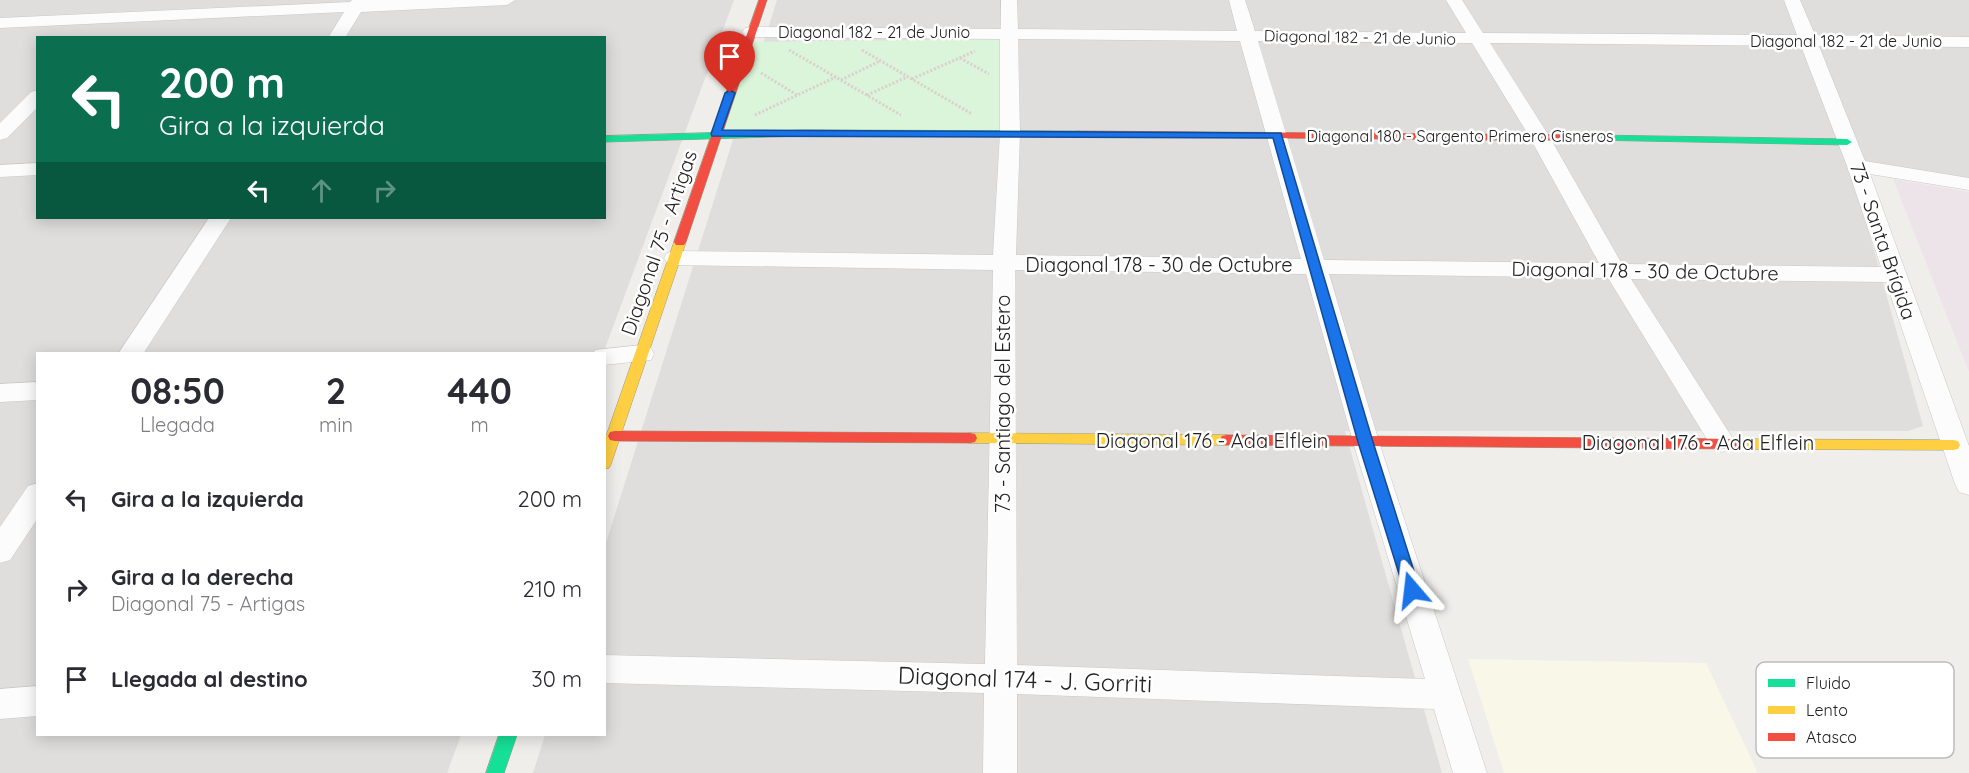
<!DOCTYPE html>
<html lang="es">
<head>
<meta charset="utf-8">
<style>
	:root { --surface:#fff; --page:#f2f2f3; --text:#2b2b33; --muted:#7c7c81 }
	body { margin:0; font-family:Quicksand,sans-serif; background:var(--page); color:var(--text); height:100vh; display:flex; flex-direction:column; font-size:22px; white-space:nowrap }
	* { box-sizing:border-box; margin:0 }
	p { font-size:20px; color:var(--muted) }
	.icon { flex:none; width:33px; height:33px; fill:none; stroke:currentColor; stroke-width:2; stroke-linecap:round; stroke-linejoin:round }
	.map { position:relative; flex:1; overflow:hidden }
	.details { position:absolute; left:36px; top:352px; width:570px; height:384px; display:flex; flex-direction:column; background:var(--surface); border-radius:0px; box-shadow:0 3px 15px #0003 }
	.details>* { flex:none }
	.top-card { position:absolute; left:36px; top:36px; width:570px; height:183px; border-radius:0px; box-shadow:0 3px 15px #0003; background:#0b6e4f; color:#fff; overflow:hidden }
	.pin { position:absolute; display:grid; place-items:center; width:51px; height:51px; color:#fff; margin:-62px -26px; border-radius:50% 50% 50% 0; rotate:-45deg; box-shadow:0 0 6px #0007 }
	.pin .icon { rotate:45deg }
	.me { position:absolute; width:66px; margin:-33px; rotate:343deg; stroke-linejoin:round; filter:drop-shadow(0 0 4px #0008) }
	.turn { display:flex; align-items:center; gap:21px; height:126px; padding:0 24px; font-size:27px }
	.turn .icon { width:78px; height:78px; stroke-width:2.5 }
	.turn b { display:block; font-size:42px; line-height:51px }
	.lanes { display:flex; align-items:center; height:57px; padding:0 24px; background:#0003; justify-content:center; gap:30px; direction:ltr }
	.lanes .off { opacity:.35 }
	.eta { display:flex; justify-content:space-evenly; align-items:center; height:102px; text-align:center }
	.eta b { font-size:36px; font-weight:700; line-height:42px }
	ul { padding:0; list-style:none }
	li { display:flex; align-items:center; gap:18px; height:90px; padding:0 24px }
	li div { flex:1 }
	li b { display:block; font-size:22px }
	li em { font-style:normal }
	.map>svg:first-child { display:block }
	.residential { fill:#dfdedc; fill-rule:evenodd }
	.industrial { fill:#ede4e9 }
	.education { fill:#f8f7e8 }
	.park { fill:#daf5da }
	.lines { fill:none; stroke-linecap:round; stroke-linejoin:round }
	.street-casing { stroke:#c9c8c7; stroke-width:1 }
	.fast-casing { stroke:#999a82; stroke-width:1 }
	.slow-casing { stroke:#999a82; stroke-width:1 }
	.jam-casing { stroke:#999a82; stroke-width:1 }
	.path { stroke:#dccecd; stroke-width:3; stroke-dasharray:2 2; stroke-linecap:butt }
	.street { fill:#fdfcfc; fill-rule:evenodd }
	.fast { fill:#16e098; fill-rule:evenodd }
	.slow { fill:#ffcf43; fill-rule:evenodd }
	.jam { fill:#f24e42; fill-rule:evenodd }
	.route { fill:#1a73e8; stroke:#114b97; stroke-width:1.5 }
	.labels { text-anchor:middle; stroke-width:5; stroke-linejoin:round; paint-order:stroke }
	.far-street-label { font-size:16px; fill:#222; stroke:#fff }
	.street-label { font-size:20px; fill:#222; stroke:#fff }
	.near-street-label { font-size:24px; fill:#222; stroke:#fff }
	.key { fill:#fff; stroke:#bdbdbd; stroke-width:1.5 }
	.key-label { font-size:16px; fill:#222 }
</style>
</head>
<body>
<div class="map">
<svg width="1969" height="773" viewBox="0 0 1969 773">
	<rect width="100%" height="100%" fill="#f0eeeb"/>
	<g class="residential">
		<path d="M0 0H734L603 354H38V735H461L447 773H0ZM38 38H604V218H38Z"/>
		<polygon points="777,0 1969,0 1969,180 1849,161 1923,426 1908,431 1345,431 1442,773 533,773 545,735 604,735 605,546"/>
	</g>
	<polygon class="industrial" points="1893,179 1969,192 1969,372"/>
	<polygon class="education" points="1468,659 1706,663 1758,773 1504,773"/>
	<polygon class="park" points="1005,39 1004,130 723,130 751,42"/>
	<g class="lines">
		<defs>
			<g id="street">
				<polygon points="352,0 515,0 507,5 361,12 345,38 328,38 344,12 0,28 0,18 350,2"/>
				<path d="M1001 0H1017L1018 29 1237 31 1229 0H1245L1255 31 1466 33 1446 0H1462L1483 33 1797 35 1784 0H1800L1815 35 1969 37V47L1819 46 1865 161 1969 178V190L1870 174 1969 446V495L1959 492 1955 484 1886 282 1631 279 1735 442 1731 449 1722 452 1713 449 1608 278 1329 274 1379 442 1487 773H1453L1434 709 1017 694V773H983L984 693 604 683V655L985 664 993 270 675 265 667 263 664 258 667 253 675 251 993 255 1000 133V39L751 37 745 36 742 32 745 28 751 27 1001 29ZM1018 39 1240 41 1301 259 1016 255 1020 133ZM1258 41 1472 43 1529 136 1599 263 1324 260ZM1490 43 1801 46 1847 166 1881 267 1622 264 1549 136ZM1015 270 1306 274 1353 442 1425 679 1017 665Z"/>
				<polygon points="38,90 38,107 7,138 0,140 0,123 31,92"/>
				<polygon points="38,163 38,175 0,177 0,165"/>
				<polygon points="209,218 231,218 143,354 118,354"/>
				<polygon points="642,345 651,348 654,354 651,360 604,365 604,354 593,354 595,350"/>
				<polygon points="38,382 38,400 0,402 0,384"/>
				<polygon points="38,483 38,518 10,560 0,563 0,527 28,486"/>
				<polygon points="38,686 38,716 0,719 0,689"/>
			</g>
			<g id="fast">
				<polygon points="805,130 1079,131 1084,134 1079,137 805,136 604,142 604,136"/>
				<polygon points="1594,135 1847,139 1852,142 1847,145 1590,140 1590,136"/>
				<polygon points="499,735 517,735 504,773 486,773"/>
			</g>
			<g id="slow">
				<polygon points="680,238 686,242 611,464 609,468 604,469 604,442 674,242"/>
				<polygon points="970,433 1227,435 1232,436 1234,440 1232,444 1227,445 970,443 965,442 963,438 965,434"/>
				<polygon points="1739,439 1953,440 1958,441 1960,445 1958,449 1953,450 1739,449 1734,448 1732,444 1734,440"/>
			</g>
			<g id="jam">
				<polygon points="759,0 767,0 686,242 684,245 676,245 674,242"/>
				<polygon points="1079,131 1594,135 1599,138 1594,141 1075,136 1075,132"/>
				<polygon points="615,431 970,433 975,434 977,438 975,442 970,443 615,441 610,440 608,436 610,432"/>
				<polygon points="1227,435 1739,439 1744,440 1746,444 1744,448 1739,449 1227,445 1222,444 1220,440 1222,436"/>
			</g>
		</defs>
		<use href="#street" class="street-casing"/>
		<use href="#fast" class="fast-casing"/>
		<use href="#slow" class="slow-casing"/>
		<use href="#jam" class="jam-casing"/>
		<g class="path">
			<polyline points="789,50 901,115"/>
			<polyline points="862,50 972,114"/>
			<polyline points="960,58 989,74"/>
			<polyline points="761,73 797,95"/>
			<polyline points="912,79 975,51"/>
			<polyline points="841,80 880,61"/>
			<polyline points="867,95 907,77"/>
			<polyline points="755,115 836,77"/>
		</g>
		<use href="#street" class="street"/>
		<use href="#fast" class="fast"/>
		<use href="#slow" class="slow"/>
		<use href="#jam" class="jam"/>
	</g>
	<polygon class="route" points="730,90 735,93 722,130 1281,133 1373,442 1420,590 1418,594 1412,596 1406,594 1404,590 1358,442 1273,138 712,136 711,134 725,93"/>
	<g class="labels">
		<g class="far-street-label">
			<text x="874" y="38">Diagonal 182 - 21 de Junio</text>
			<text transform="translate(1360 37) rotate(1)" y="6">Diagonal 182 - 21 de Junio</text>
			<text x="1846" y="47">Diagonal 182 - 21 de Junio</text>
			<text x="1460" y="142">Diagonal 180 - Sargento Primero Cisneros</text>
		</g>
		<g class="street-label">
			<text transform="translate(1883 241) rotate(71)" y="7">73 - Santa Brígida</text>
			<text transform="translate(659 243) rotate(-71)" y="7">Diagonal 75 - Artigas</text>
			<text x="1159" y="272">Diagonal 178 - 30 de Octubre</text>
			<text transform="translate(1645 271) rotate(1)" y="7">Diagonal 178 - 30 de Octubre</text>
			<text transform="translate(1003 404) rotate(-90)" y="7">73 - Santiago del Estero</text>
			<text x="1212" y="448">Diagonal 176 - Ada Elflein</text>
			<text x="1698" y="450">Diagonal 176 - Ada Elflein</text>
		</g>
		<g class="near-street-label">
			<text transform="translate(1025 680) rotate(2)" y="8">Diagonal 174 - J. Gorriti</text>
		</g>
	</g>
	<rect x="1756" y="662" width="198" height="96" rx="9" class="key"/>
	<rect x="1768" y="679" width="27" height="8" fill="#16e098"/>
	<rect x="1768" y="706" width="27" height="8" fill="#ffcf43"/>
	<rect x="1768" y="733" width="27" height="8" fill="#f24e42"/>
	<g class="key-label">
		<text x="1806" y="689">Fluido</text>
		<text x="1806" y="716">Lento</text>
		<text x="1806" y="743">Atasco</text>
	</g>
</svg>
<div class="pin" style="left:730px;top:93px;background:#d93025"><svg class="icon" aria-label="arrive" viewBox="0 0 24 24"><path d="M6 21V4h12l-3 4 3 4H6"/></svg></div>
<svg class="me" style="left:1412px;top:590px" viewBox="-20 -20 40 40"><path d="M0-17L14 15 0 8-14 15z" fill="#1a73e8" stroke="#fff" stroke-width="4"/></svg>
<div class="top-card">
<div class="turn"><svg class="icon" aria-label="left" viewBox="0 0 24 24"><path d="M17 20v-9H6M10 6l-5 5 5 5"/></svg><div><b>200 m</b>Gira a la izquierda</div></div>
<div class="lanes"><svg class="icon" aria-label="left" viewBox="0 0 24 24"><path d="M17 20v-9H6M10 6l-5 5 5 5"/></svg><svg class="icon off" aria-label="ahead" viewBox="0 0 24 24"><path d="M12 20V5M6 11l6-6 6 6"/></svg><svg class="icon off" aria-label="right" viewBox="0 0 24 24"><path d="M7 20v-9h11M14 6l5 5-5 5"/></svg></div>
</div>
<section class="details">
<div class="eta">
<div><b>08:50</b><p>Llegada</p></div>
<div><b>2</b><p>min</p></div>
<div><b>440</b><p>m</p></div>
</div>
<ul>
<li><svg class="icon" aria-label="left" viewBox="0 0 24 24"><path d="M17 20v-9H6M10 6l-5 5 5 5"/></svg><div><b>Gira a la izquierda</b></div><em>200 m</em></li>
<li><svg class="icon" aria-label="right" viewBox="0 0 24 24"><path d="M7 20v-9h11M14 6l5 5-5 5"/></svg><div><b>Gira a la derecha</b><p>Diagonal 75 - Artigas</p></div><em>210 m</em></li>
<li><svg class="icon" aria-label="arrive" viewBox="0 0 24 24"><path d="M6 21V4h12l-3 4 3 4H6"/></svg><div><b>Llegada al destino</b></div><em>30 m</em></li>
</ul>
</section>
</div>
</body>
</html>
